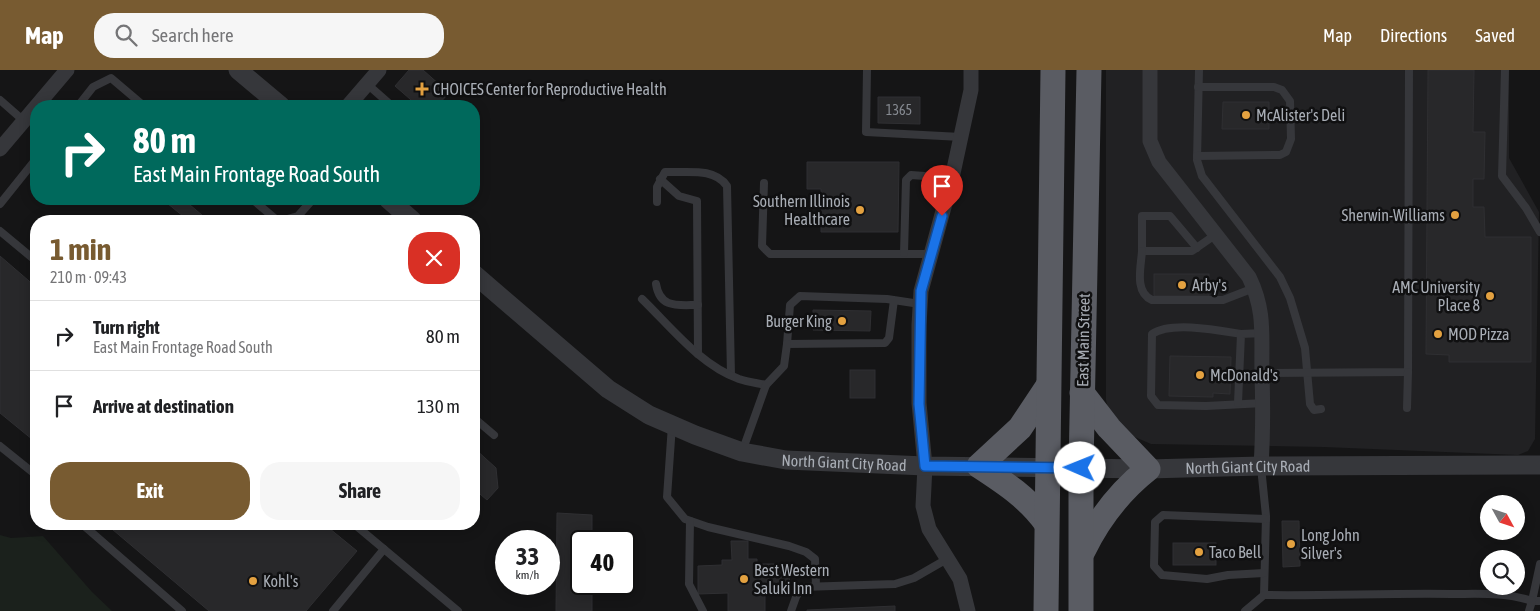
<!DOCTYPE html>
<html lang="en">
<head>
<meta charset="utf-8">
<style>
	:root { --surface:#fff; --page:#f6f6f6; --text:#202124; --muted:#757577; --line:#e0e0e0; --accent:#785b31 }
	body { margin:0; font-family:"Asap Condensed",sans-serif; background:var(--page); color:var(--text); height:100vh; display:flex; flex-direction:column; font-size:19px; white-space:nowrap }
	* { box-sizing:border-box; margin:0 }
	p { font-size:16px; color:var(--muted) }
	.icon { flex:none; width:28px; height:28px; fill:none; stroke:currentColor; stroke-width:2; stroke-linecap:round; stroke-linejoin:round }
	.map { position:relative; flex:1; overflow:hidden }
	.panel { position:absolute; left:30px; top:145px; width:450px; height:315px; display:flex; flex-direction:column; background:var(--surface); border-radius:20px; box-shadow:0 2px 12px #0003 }
	.panel>* { flex:none }
	.guide { position:absolute; left:30px; top:30px; width:450px; height:105px; border-radius:20px; box-shadow:0 2px 12px #0003; background:#00695c; color:#fff; overflow:hidden }
	.needle { width:32px; rotate:130deg }
	.tools { position:absolute; left:1480px; top:425px; display:grid; gap:10px }
	.tools a { display:grid; place-items:center; width:45px; height:45px; border-radius:50%; background:var(--surface); box-shadow:0 2px 12px #0003; font-size:25px }
	.speed { position:absolute; left:495px; top:460px; display:flex; gap:10px; font-size:25px; font-weight:700; text-align:center }
	.speed>* { display:grid; place-content:center; width:65px; height:65px; border-radius:50%; background:var(--surface); box-shadow:0 2px 12px #0003; line-height:1 }
	.speed small { font-size:12px; font-weight:400 }
	.speed .limit { border:2px solid #111; border-radius:8px; background:#fff; color:#111 }
	.pin { position:absolute; display:grid; place-items:center; width:42px; height:42px; color:#fff; margin:-51px -21px; border-radius:50% 50% 50% 0; rotate:-45deg; box-shadow:0 0 5px #0007 }
	.pin .icon { rotate:45deg }
	.me { position:absolute; width:55px; margin:-28px; rotate:271deg; stroke-linejoin:round; filter:drop-shadow(0 0 4px #0008) }
	.turn { display:flex; align-items:center; gap:18px; height:105px; padding:0 20px; font-size:22px }
	.turn .icon { width:65px; height:65px; stroke-width:2.5 }
	.turn b { display:block; font-size:35px; line-height:42px }
	.round { display:grid; place-items:center; flex:none; width:52px; height:52px; border-radius:20px; background:var(--page) }
	.summary { display:flex; align-items:center; justify-content:space-between; height:85px; padding:0 20px }
	h1 { font-size:30px; font-weight:700; line-height:38px; color:var(--accent) }
	.primary-button { display:flex; gap:10px; margin-top:auto; padding:10px 20px }
	.primary-button a { flex:1; height:58px; border-radius:20px; background:var(--accent); color:#fff; font-size:20px; font-weight:700; line-height:58px; text-align:center }
	.primary-button a+a { background:var(--page); color:var(--text) }
	ul { padding:0; list-style:none }
	li { display:flex; align-items:center; gap:15px; height:70px; padding:0 20px; border-top:1px solid var(--line) }
	li div { flex:1 }
	li b { display:block; font-size:19px }
	li em { font-style:normal }
	header { display:flex; align-items:center; gap:30px; box-sizing:border-box; height:70px; padding:0 25px; background:var(--accent); color:#fff }
	header strong { font-size:24px }
	nav { display:flex; gap:28px; margin-inline-start:auto; font-size:18px }
	.search { width:350px; height:45px; background:var(--page); display:flex; align-items:center; gap:12px; box-sizing:border-box; padding:0 18px; border-radius:20px; color:var(--muted); font-size:19px }
	.map>svg:first-child { display:block }
	.built { fill:#212123 }
	.green { fill:#1b211c }
	.building { fill:#28282a; stroke:#2f2f32 }
	.lines { fill:none; stroke-linecap:round; stroke-linejoin:round }
	.service { stroke:#36373b; stroke-width:8 }
	.minor { stroke:#36373b; stroke-width:15 }
	.tertiary { stroke:#36373b; stroke-width:19 }
	.trunk { stroke:#5a5c63; stroke-width:25 }
	.route-casing { stroke:#114b97; stroke-width:12 }
	.route { stroke:#1a73e8; stroke-width:9 }
	.poi-dot { fill:#e3a140; stroke:#101011; stroke-width:2 }
	.labels { text-anchor:middle; stroke-width:5; stroke-linejoin:round; paint-order:stroke }
	.number-label { font-size:14px; fill:#878b92 }
	.poi-label { font-size:16px; fill:#a8adb5; stroke:#101011; text-anchor:start }
	.street-label { font-size:16px; fill:#a8adb5; stroke:#101011 }
</style>
</head>
<body>
<header>
<strong>Map</strong>
<div class="search"><svg class="icon" aria-label="search" viewBox="0 0 24 24"><circle cx="10" cy="10" r="6"/><path d="M15 15l6 6"/></svg>Search here</div>
<nav><a>Map</a><a>Directions</a><a>Saved</a></nav>
</header>
<div class="map">
<svg width="1540" height="541" viewBox="0 0 1540 541">
	<rect width="100%" height="100%" fill="#151516"/>
	<polygon class="built" points="1106,0 1509,0 1509,88 1539,142 1535,369 1528,381 1518,385 1324,377 1151,374 1128,364 1109,343 1106,330"/>
	<polygon class="green" points="0,465 11,468 43,466 92,522 112,541 0,541"/>
	<g class="building">
		<polygon points="409,0 423,0 449,23 437,36 418,36 395,16"/>
		<polygon points="1428,0 1474,0 1473,62 1485,62 1484,109 1473,109 1473,137 1484,137 1485,167 1531,167 1531,292 1449,292 1449,285 1426,284"/>
		<polygon points="878,27 920,27 920,54 878,53"/>
		<polygon points="1223,32 1269,32 1269,59 1222,59"/>
		<polygon points="807,92 899,92 898,162 821,162 821,119 807,119"/>
		<polygon points="162,129 183,129 209,151 189,151"/>
		<polygon points="0,186 36,217 36,367 33,370 0,343"/>
		<rect x="1154" y="204" width="55" height="22"/>
		<polygon points="813,240 871,241 870,261 813,260"/>
		<polygon points="1170,286 1231,287 1230,324 1213,323 1213,327 1169,326"/>
		<rect x="850" y="300" width="25" height="28"/>
		<polygon points="474,378 496,398 498,418 487,430 474,419"/>
		<polygon points="557,443 592,445 592,471 581,471 581,514 592,514 592,541 556,541"/>
		<polygon points="1282,451 1299,451 1300,496 1283,497"/>
		<polygon points="106,454 324,454 357,481 306,541 209,541"/>
		<polygon points="731,471 748,471 748,489 757,489 757,494 789,494 790,523 765,524 765,541 728,541 728,523 698,524 698,496 722,495 722,490 732,490"/>
		<rect x="1173" y="473" width="43" height="22"/>
		<polygon points="895,536 895,541 807,541 807,540"/>
	</g>
	<g class="lines">
		<g class="service">
			<polyline points="867,0 866,62 961,67"/>
			<polyline points="1199,0 1197,90 1202,106 1280,207 1290,228 1305,278 1310,334 1314,340 1321,339"/>
			<polyline points="1505,0 1502,106 1526,138 1540,162"/>
			<polyline points="367,14 392,36"/>
			<polyline points="0,30 24,51"/>
			<polyline points="78,36 93,17 111,8 144,36"/>
			<polyline points="1197,86 1280,85 1286,82 1291,69 1290,31 1282,20 1274,17 1198,17"/>
			<polyline points="660,109 679,126 697,131 698,284"/>
			<polyline points="764,113 762,176 770,184 931,184"/>
			<polyline points="252,129 278,151"/>
			<path d="M657 132V117L665 102C687 103 714 97 727 116L731 305"/>
			<polyline points="0,134 36,89"/>
			<polyline points="280,151 298,146 313,129"/>
			<polyline points="0,161 36,191"/>
			<polyline points="1197,178 1170,146 1142,146 1142,181 1192,181 1215,165"/>
			<path d="M1142 181C1141 197 1134 222 1152 230H1223L1254 218"/>
			<polyline points="904,183 906,110 911,105 952,108"/>
			<path d="M656 214C660 239 678 235 698 235"/>
			<path d="M642 229C671 257 700 295 739 309 748 312 757 313 766 315"/>
			<polyline points="894,230 889,268 885,273 787,274 790,235 800,226 887,229 920,234"/>
			<path d="M1241 264C1217 260 1171 251 1152 264L1151 326 1158 335 1206 336 1264 333"/>
			<polyline points="1262,303 1408,302 1409,0"/>
			<polyline points="1238,333 1241,264 1263,263"/>
			<polyline points="1407,338 1408,302"/>
			<polyline points="474,348 494,365"/>
			<polyline points="672,355 667,427 685,449 708,457 789,476 806,482 815,489 816,516"/>
			<polyline points="0,376 36,405"/>
			<polyline points="742,382 766,315 784,296 787,274"/>
			<polyline points="1261,397 1266,446 1264,525"/>
			<polyline points="690,451 689,514 703,541"/>
			<polyline points="82,454 182,541"/>
			<polyline points="354,454 458,541"/>
			<polyline points="1540,494 1532,531 1540,531"/>
			<polyline points="1264,503 1228,505 1207,509 1162,505 1154,496 1155,452 1163,445 1266,449"/>
			<polyline points="333,541 384,479"/>
			<polyline points="791,541 796,527 802,517 895,514 914,508 947,489"/>
			<path d="M1245 541 1264 525C1327 526 1389 523 1452 524 1479 524 1506 522 1532 531L1529 541"/>
		</g>
		<g class="minor">
			<path d="M1150 0V71L1159 92 1249 207C1266 242 1261 267 1262 304 1263 335 1263 365 1261 396"/>
			<polyline points="348,36 379,0"/>
			<polyline points="0,79 67,0"/>
			<polyline points="968,541 960,509 929,459 923,436 925,396 919,333 919,255 921,221 952,108 971,20 971,0"/>
		</g>
		<g class="tertiary">
			<polyline points="238,0 281,36"/>
			<polyline points="388,129 413,151"/>
			<path id="s1" d="M474 204 608 319 649 345 695 365 742 382 786 390 925 396 1148 399 1261 396 1540 395"/>
		</g>
		<g class="trunk">
			<path d="M1082 323 1109 358 1148 399C1119 422 1099 448 1083 481"/>
			<path d="M1046 453C1028 428 1005 413 979 396L1020 358 1048 316"/>
			<polyline points="1046,541 1053,0"/>
			<polyline points="1081,541 1081,398 1089,0"/>
		</g>
	</g>
	<g class="lines">
		<defs>
			<polyline id="route" points="942,146 921,221 919,334 925,396 1080,398"/>
		</defs>
		<use href="#route" class="route-casing"/>
		<use href="#route" class="route"/>
	</g>
	<g class="poi-dot">
		<path d="M419.5 11.5h5v5h5v5h-5v5h-5v-5h-5v-5h5z"/>
		<circle cx="1246" cy="45" r="5"/>
		<circle cx="860" cy="140" r="5"/>
		<circle cx="1455" cy="145" r="5"/>
		<circle cx="1182" cy="215" r="5"/>
		<circle cx="1490" cy="226" r="5"/>
		<circle cx="842" cy="251" r="5"/>
		<circle cx="1438" cy="264" r="5"/>
		<circle cx="1200" cy="305" r="5"/>
		<circle cx="1291" cy="474" r="5"/>
		<circle cx="1199" cy="482" r="5"/>
		<circle cx="744" cy="509" r="5"/>
		<circle cx="253" cy="511" r="5"/>
	</g>
	<g class="labels">
		<g class="number-label">
			<text x="899" y="45">1365</text>
		</g>
		<g class="poi-label">
			<text x="433" y="25">CHOICES Center for Reproductive Health</text>
			<text x="1256" y="51">McAlister's Deli</text>
			<text x="850" y="137" text-anchor="end">Southern Illinois<tspan x="850" dy="18">Healthcare</tspan></text>
			<text x="1445" y="151" text-anchor="end">Sherwin-Williams</text>
			<text x="1192" y="221">Arby's</text>
			<text x="1480" y="223" text-anchor="end">AMC University<tspan x="1480" dy="18">Place 8</tspan></text>
			<text x="832" y="257" text-anchor="end">Burger King</text>
			<text x="1448" y="270">MOD Pizza</text>
			<text x="1210" y="311">McDonald's</text>
			<text x="1301" y="471">Long John<tspan x="1301" dy="18">Silver's</tspan></text>
			<text x="1209" y="488">Taco Bell</text>
			<text x="754" y="506">Best Western<tspan x="754" dy="18">Saluki Inn</tspan></text>
			<text x="263" y="517">Kohl's</text>
		</g>
		<g class="street-label">
			<text transform="translate(1083 270) rotate(-89)" y="6">East Main Street</text>
			<text dy="6" stroke="none"><textPath href="#s1" startOffset="428">North Giant City Road</textPath></text>
			<text dy="6" stroke="none"><textPath href="#s1" startOffset="832">North Giant City Road</textPath></text>
		</g>
	</g>
</svg>
<div class="tools">
<a><svg class="needle" viewBox="-14 -14 28 28"><path d="M0-13l5 13h-10z" fill="#e53935"/><path d="M0 13l5-13h-10z" fill="#757577"/></svg></a>
<a><svg class="icon" aria-label="search" viewBox="0 0 24 24"><circle cx="10" cy="10" r="6"/><path d="M15 15l6 6"/></svg></a>
</div>
<div class="speed"><div>33<small>km/h</small></div><div class="limit">40</div></div>
<div class="pin" style="left:942px;top:146px;background:#d93025"><svg class="icon" aria-label="arrive" viewBox="0 0 24 24"><path d="M6 21V4h12l-3 4 3 4H6"/></svg></div>
<svg class="me" style="left:1080px;top:398px" viewBox="-20 -20 40 40"><circle r="19" fill="#fff"/><path d="M0-13L10 11 0 6-10 11z" fill="#1a73e8"/></svg>
<div class="guide">
<div class="turn"><svg class="icon" aria-label="right" viewBox="0 0 24 24"><path d="M7 20v-9h11M14 6l5 5-5 5"/></svg><div><b>80 m</b>East Main Frontage Road South</div></div>
</div>
<section class="panel">
<div class="summary"><div><h1>1 min</h1><p>210 m · 09:43</p></div><a class="round" style="background:#d93025;color:#fff"><svg class="icon" aria-label="close" viewBox="0 0 24 24"><path d="M6 6l12 12M18 6L6 18"/></svg></a></div>
<ul>
<li><svg class="icon" aria-label="right" viewBox="0 0 24 24"><path d="M7 20v-9h11M14 6l5 5-5 5"/></svg><div><b>Turn right</b><p>East Main Frontage Road South</p></div><em>80 m</em></li>
<li><svg class="icon" aria-label="arrive" viewBox="0 0 24 24"><path d="M6 21V4h12l-3 4 3 4H6"/></svg><div><b>Arrive at destination</b></div><em>130 m</em></li>
</ul>
<div class="primary-button"><a>Exit</a><a>Share</a></div>
</section>
</div>
</body>
</html>
